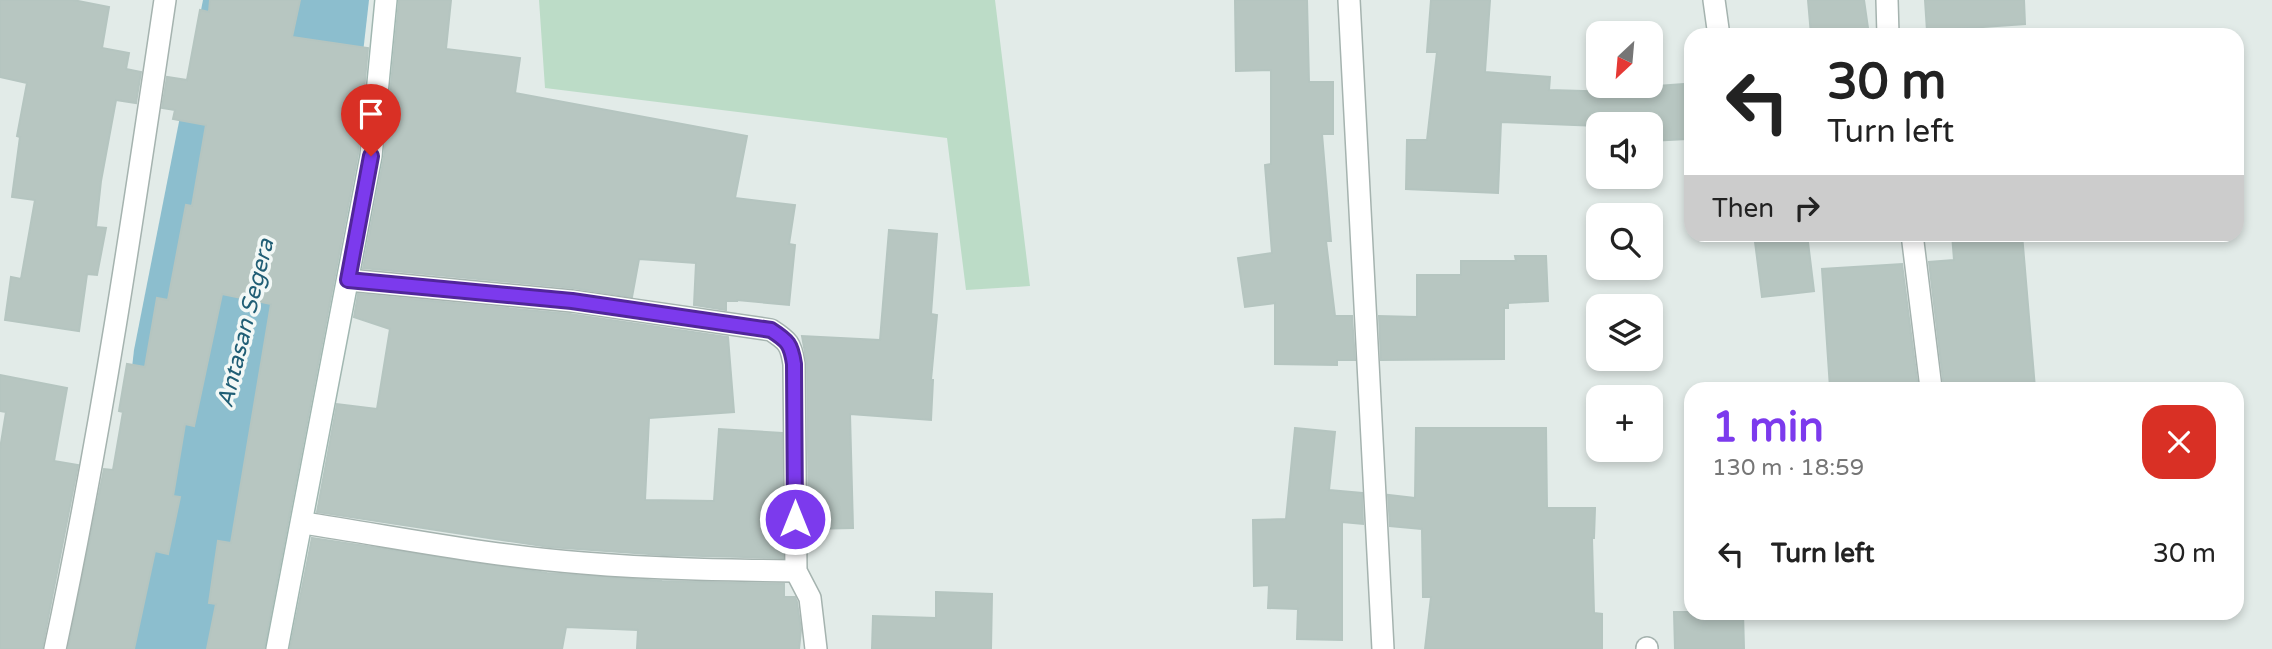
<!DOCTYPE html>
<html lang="en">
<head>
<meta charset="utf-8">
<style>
	:root { --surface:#fff; --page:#f6f6f6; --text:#222; --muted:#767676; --accent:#7c3aed }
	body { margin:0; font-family:"Varela Round",sans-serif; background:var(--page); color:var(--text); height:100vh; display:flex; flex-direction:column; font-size:26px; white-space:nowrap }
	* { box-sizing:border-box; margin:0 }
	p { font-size:23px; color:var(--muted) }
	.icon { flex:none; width:38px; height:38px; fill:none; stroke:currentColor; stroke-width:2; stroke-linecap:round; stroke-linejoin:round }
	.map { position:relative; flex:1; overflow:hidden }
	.details { position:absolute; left:1684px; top:382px; width:560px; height:238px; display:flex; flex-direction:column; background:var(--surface); border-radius:21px; box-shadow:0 4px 10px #0003 }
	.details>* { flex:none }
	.hud { position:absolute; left:1684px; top:28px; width:560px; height:214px; border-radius:21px; box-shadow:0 4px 10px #0003; background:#fff; color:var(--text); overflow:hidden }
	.needle { width:46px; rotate:206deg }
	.buttons { position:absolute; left:1586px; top:21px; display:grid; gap:14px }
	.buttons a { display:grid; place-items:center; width:77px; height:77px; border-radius:14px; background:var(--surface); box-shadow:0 4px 10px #0003; font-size:35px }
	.pin { position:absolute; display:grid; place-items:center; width:60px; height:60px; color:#fff; margin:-72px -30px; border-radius:50% 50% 50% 0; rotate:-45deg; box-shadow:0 0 7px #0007 }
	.pin .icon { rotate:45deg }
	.me { position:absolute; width:77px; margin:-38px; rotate:0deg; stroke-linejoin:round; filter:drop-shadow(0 0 5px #0008) }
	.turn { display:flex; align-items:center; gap:24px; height:147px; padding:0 28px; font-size:32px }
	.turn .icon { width:91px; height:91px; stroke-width:2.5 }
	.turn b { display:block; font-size:49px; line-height:60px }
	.then { display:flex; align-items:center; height:66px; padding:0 28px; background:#0003; gap:14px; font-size:26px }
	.round { display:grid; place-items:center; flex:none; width:74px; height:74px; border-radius:21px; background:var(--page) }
	.summary { display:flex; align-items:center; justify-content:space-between; height:119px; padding:0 28px }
	h1 { font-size:42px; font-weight:800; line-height:52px; color:var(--accent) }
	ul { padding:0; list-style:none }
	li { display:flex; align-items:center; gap:21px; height:105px; padding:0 28px }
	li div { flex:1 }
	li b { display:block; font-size:26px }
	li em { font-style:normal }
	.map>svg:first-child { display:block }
	.green { fill:#bcdcc7 }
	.water { fill:#8cbece }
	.building { fill:#b7c6c1; stroke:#b5c5c0; stroke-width:2 }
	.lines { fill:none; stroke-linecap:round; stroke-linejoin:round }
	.street-casing { stroke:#a5b3af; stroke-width:24 }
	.secondary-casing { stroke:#a1b7b1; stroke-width:24 }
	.street { stroke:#fff; stroke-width:21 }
	.secondary { stroke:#fff; stroke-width:21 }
	.route-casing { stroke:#51269a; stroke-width:18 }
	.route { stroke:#7c3aed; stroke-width:12 }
	.labels { text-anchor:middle; stroke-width:7; stroke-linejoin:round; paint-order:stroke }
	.water-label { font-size:23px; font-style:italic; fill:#205e75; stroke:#f2f8f6 }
</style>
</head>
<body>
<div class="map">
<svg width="2272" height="649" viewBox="0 0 2272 649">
	<rect width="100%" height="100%" fill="#e2ebe8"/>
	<polygon class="green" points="539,0 995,0 1030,286 966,290 947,138 545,88"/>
	<polygon class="water" points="203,0 369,0 350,167 265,649 100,649 134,350"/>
	<g class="building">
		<polygon points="0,0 73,0 109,7 102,48 129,53 126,69 141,72 136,103 116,100 101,181 96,227 106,228 97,275 87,274 79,331 5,320 11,277 21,279 35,200 12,197 20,137 17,136 27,83 0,77"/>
		<polygon points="210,0 300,0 292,37 368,48 358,154 264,649 207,649 216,604 209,603 218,541 231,543 271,304 222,294 194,426 185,424 173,496 180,497 168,554 155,551 134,649 68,649 104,469 113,470 123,412 119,411 127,364 145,367 157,298 168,300 186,205 192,206 206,125 173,119 175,110 162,108 167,77 187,80 200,10 209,12"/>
		<polygon points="399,0 451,0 446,49 520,58 515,93 747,136 735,198 795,205 789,244 795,245 789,305 737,300 737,301 726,301 726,310 694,305 696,263 639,259 632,297 573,288 363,268 384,157"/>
		<polygon points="1235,0 1307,0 1309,82 1333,82 1333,134 1322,134 1331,241 1326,241 1335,316 1352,316 1355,360 1337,360 1337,365 1275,364 1275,303 1245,307 1238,258 1272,253 1265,165 1271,164 1271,70 1236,71"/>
		<polygon points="1431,0 1490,0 1485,72 1550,77 1549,90 1617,92 1617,89 1683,84 1687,139 1650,141 1650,124 1598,124 1598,126 1501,122 1498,193 1406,189 1407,140 1427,140 1437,52 1427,52"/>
		<polygon points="1808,0 1864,0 1869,35 1811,35"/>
		<polygon points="1925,0 2024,0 2025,24 1927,31"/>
		<polygon points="889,230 937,234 931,314 937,315 931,380 933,380 931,420 850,414 853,528 809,529 807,364 802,336 880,340"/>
		<polygon points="1754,234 1807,234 1814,291 1762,297"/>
		<polygon points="1952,234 2022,234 2035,388 1944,388 1929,262 1954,260"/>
		<polygon points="1515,256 1546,256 1548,301 1508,303 1508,308 1504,308 1504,359 1381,360 1379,316 1417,317 1417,275 1461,275 1461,261 1516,261"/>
		<polygon points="1902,264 1918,388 1830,388 1822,269"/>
		<polygon points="358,294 570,314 728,337 734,412 649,418 645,500 714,501 719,429 782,433 783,558 663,555 549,547 317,512 337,404 377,409 390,329 354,317"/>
		<polygon points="0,375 67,388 54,461 78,465 42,649 0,649 0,449 6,412 0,411"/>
		<polygon points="1295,428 1335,432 1329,490 1362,493 1363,524 1342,522 1342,640 1297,639 1298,609 1268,608 1269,585 1254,586 1253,520 1286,519"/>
		<polygon points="1416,428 1546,428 1547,508 1595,508 1594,538 1592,538 1594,613 1602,614 1602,649 1425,649 1431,597 1423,597 1422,529 1390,526 1388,495 1415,498"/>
		<polygon points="312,538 547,573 662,581 784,584 784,597 795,597 797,602 801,630 799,649 637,649 638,630 566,627 562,649 290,649"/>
		<polygon points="936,592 992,594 991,649 872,649 873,616 936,618"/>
		<polygon points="1674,612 1743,612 1744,649 1675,649"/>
	</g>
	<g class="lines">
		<defs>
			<g id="street">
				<polyline points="1349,0 1383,649"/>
				<polyline points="1714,0 1718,29"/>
				<polyline points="1887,0 1888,35"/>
				<polyline points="1912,234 1931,388"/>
				<path d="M348 280 572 301 771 330C788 341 791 344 794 364L796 571 810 598 816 649"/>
				<path d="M303 523C396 537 489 556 583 563 654 569 724 570 796 571"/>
				<polyline points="1647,648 1647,649"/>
				<path d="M55 649C101 434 133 217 165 0"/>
			</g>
			<polyline id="secondary" points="277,649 371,156 386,0"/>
		</defs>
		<use href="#street" class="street-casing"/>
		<use href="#secondary" class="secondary-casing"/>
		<use href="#street" class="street"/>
		<use href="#secondary" class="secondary"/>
	</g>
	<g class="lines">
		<defs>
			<path id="route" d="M371 156 348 280 572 301 771 330C788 341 791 344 794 364L795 519"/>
		</defs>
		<use href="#route" class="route-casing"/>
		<use href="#route" class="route"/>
	</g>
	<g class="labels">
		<g class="water-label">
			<text transform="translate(245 323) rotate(-76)" y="8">Antasan Segera</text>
		</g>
	</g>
</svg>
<div class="buttons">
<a><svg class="needle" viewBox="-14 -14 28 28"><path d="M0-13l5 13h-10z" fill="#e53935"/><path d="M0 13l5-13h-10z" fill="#767676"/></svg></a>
<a><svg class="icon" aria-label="sound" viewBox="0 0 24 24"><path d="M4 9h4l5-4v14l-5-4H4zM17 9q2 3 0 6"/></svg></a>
<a><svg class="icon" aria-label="search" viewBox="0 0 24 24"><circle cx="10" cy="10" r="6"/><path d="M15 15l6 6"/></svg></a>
<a><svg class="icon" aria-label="layers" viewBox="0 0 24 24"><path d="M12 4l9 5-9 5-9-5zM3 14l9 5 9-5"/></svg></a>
<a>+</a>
</div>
<div class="pin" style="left:371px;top:156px;background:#d93025"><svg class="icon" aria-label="arrive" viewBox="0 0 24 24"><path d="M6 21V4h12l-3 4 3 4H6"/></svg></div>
<svg class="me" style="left:795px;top:519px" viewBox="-20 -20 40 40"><circle r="17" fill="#7c3aed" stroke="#fff" stroke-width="3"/><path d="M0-11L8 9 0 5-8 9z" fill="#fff"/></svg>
<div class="hud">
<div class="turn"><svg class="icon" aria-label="left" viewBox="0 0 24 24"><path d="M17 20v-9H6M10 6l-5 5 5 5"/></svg><div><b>30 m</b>Turn left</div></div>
<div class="then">Then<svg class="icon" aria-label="right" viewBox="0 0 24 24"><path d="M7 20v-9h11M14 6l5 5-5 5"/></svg></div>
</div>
<section class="details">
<div class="summary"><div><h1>1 min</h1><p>130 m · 18:59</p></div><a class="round" style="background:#d93025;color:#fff"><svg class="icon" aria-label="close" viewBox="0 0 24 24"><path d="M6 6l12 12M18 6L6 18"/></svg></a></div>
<ul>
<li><svg class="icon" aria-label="left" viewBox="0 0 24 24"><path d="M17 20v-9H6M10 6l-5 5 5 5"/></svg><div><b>Turn left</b></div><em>30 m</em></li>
</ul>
</section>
</div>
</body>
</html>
